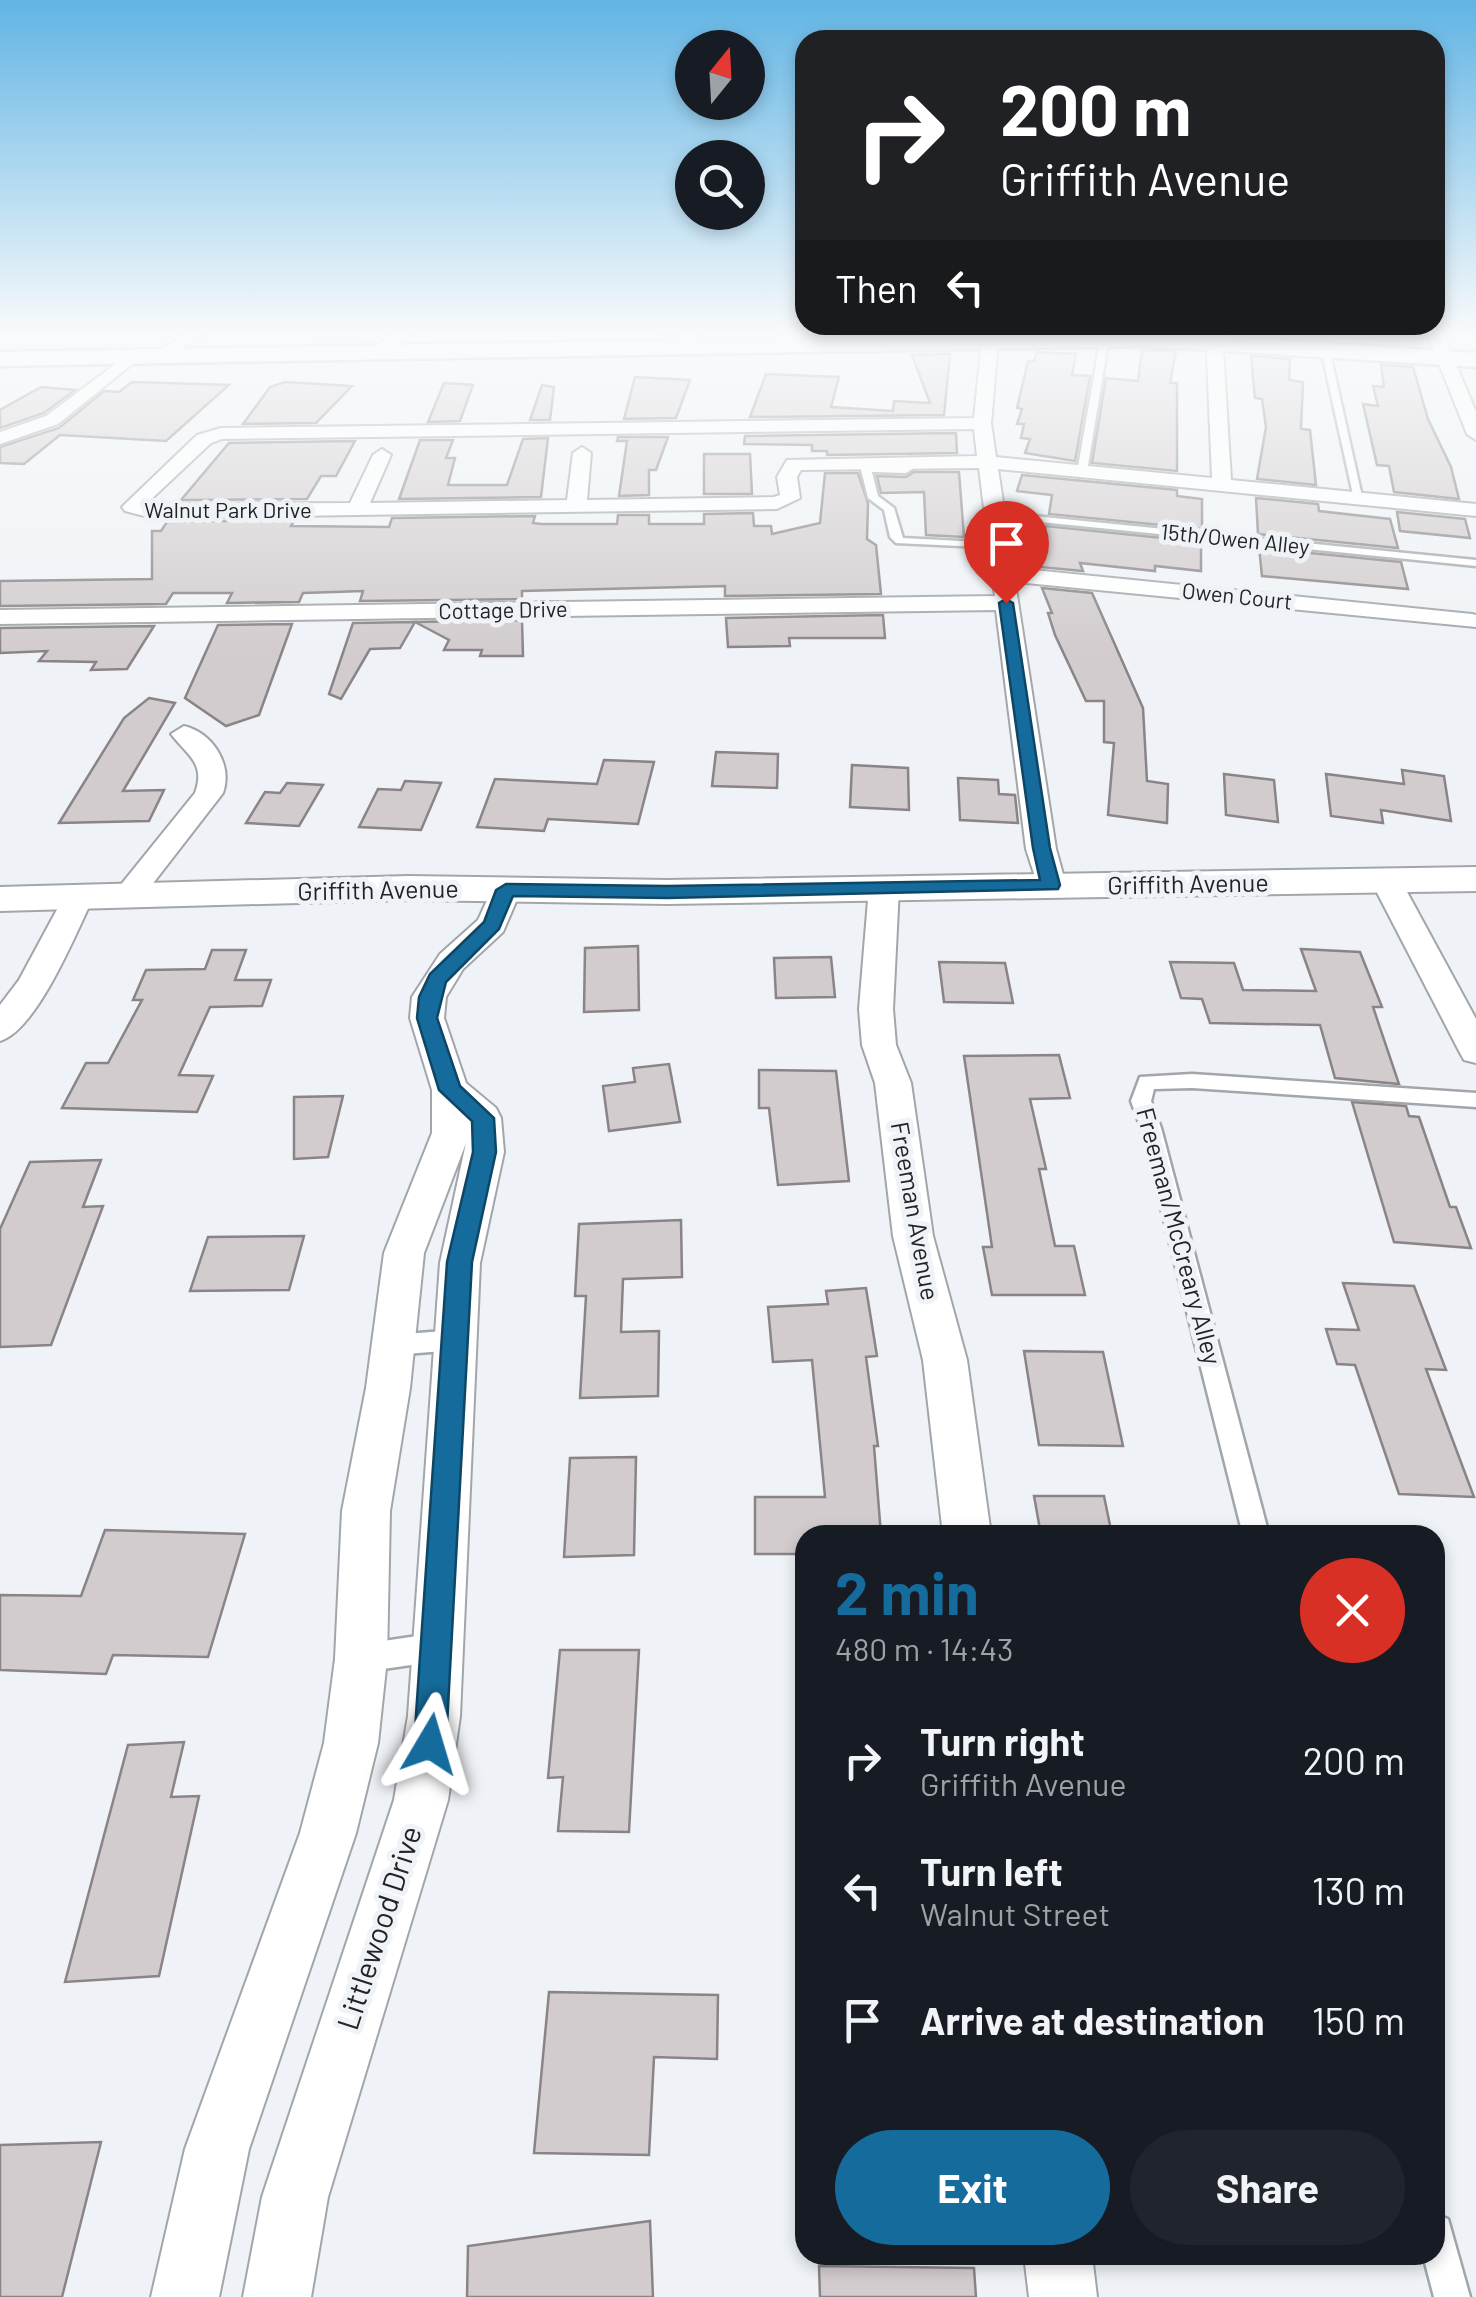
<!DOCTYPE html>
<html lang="en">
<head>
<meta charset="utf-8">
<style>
	:root { --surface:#171b24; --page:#20242c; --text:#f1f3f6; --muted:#9ea1a6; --accent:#156c9c }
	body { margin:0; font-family:Barlow,sans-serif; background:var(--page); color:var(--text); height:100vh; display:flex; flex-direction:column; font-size:38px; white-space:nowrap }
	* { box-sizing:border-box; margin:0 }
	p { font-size:32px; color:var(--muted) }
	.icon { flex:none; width:55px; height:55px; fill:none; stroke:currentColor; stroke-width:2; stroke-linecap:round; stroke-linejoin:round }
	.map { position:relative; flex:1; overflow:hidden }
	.side { position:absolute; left:795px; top:1525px; width:650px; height:740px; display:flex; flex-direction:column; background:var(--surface); border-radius:30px; box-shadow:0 5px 15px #0003 }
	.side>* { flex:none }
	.hud { position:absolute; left:795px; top:30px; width:650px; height:305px; border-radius:30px; box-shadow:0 5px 15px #0003; background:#202124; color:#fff; overflow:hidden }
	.needle { width:65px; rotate:18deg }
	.tools { position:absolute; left:675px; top:30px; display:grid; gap:20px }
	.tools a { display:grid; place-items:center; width:90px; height:90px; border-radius:50%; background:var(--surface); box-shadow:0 5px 15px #0003; font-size:50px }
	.pin { position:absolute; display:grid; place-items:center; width:85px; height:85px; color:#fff; margin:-102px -42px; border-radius:50% 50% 50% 0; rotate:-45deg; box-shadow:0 0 10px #0007 }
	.pin .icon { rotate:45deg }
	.me { position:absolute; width:110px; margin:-55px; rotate:7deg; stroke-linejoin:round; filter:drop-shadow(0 0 8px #0008) }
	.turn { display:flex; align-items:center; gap:35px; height:210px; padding:0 40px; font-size:45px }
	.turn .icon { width:130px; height:130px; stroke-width:2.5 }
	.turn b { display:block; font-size:70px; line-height:85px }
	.then { display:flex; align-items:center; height:95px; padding:0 40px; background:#0003; gap:20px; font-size:38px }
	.round { display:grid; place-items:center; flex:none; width:105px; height:105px; border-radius:52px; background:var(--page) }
	.summary { display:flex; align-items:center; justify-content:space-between; height:170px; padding:0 40px }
	h1 { font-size:60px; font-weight:700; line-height:75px; color:var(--accent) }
	.primary-button { display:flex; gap:20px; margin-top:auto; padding:20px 40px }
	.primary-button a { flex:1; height:115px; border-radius:60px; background:var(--accent); color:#fff; font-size:40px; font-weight:700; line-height:115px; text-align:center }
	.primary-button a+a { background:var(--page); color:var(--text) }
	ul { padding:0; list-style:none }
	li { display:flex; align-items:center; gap:30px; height:130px; padding:0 40px }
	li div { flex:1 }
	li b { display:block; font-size:38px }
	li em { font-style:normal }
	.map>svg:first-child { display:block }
	.building { fill:#d2ccce; stroke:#8a8486; stroke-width:2.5 }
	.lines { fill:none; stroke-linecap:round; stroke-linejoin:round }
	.service-casing { stroke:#a2a6aa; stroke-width:5 }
	.minor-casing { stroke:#a2a6aa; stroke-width:4 }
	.tertiary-casing { stroke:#a2a6aa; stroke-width:4 }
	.primary-casing { stroke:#a2a6aa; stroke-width:5 }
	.service { fill:#fff; fill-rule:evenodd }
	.minor { fill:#fff; fill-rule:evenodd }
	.tertiary { fill:#fff; fill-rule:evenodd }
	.primary { fill:#fff; fill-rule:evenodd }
	.route { fill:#156c9c; stroke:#0e4665; stroke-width:2.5 }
	.labels { text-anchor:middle; stroke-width:10; stroke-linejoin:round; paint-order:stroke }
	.far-street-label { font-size:22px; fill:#222325; stroke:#eff3f7 }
	.street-label { font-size:25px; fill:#222325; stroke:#eff3f7 }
	.near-street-label { font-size:30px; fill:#222325; stroke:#eff3f7 }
</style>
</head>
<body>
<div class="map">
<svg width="1476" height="2297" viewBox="0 0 1476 2297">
	<rect width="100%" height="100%" fill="#eff3f7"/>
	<g class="building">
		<polygon points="1142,350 1176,351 1170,383 1177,383 1177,471 1092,463 1106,378 1138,381"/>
		<polygon points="1037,352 1076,354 1072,375 1090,376 1075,461 1025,453 1030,439 1021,438 1024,424 1017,424 1022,409 1017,408 1028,361 1034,361"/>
		<polygon points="950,354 944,415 750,417 766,374 839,377 831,407 893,411 894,401 930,403 912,355"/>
		<polygon points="1251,356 1290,359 1289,380 1303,382 1301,429 1310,430 1316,485 1257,479 1266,427 1262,399 1255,398"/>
		<polygon points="1381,365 1413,367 1428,419 1451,467 1459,499 1394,492 1389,466 1377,465 1363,404 1378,406 1373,386 1384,387"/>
		<polygon points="635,377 690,380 676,418 624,419"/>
		<polygon points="132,382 229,385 166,441 60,435 24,464 0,463 0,447 59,428 104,391 119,392"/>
		<polygon points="285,382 352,386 316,423 243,424 270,387"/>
		<polygon points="444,383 473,385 460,421 428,422"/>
		<polygon points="542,385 554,387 550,420 530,420"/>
		<polygon points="41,387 75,390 44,413 0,428 0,410"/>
		<polygon points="956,433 957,453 827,455 827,451 812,451 812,445 744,444 745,436"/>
		<polygon points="618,437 668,437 656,470 649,470 649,495 619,496 627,441 617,441"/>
		<polygon points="548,438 541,497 399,499 420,440 453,440 446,458 455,458 448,485 507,485 523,439"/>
		<polygon points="355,441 336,476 321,476 307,499 181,500 229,443"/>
		<polygon points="704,454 750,454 752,494 704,494"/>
		<polygon points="914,472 959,472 964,537 926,535 924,492 881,493 877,476 906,477"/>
		<polygon points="825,473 858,473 868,503 867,539 876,545 881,594 725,596 725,586 522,591 522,599 360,601 363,591 303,593 299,602 227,603 232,593 173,593 166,604 0,606 0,581 152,579 152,531 161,531 167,522 295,520 291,526 389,527 392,518 535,516 533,523 541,524 617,524 618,515 649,515 649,524 704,524 704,514 753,513 754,526 771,526 772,534 820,523"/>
		<polygon points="1022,475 1177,490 1177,496 1202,499 1202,529 1049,514 1052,495 1017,491"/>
		<polygon points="1256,498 1318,504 1319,511 1390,519 1398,548 1258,534"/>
		<polygon points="1397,512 1465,519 1470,538 1400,531"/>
		<polygon points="1046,526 1201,542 1201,571 1155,566 1155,571 1080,563 1083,571 1040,567"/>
		<polygon points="1259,548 1401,562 1408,589 1262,576"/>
		<polygon points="1042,588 1092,593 1143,708 1147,781 1168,784 1167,823 1108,815 1114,743 1104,742 1104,701 1086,701 1055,635 1048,613 1052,613"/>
		<polygon points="883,615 885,638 789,638 790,646 728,647 726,618"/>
		<polygon points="522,620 523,656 480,656 482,650 444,650 449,640 415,622"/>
		<polygon points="415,622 400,648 370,649 341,699 329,694 353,623"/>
		<polygon points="292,624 259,715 226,726 185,698 218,625"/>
		<polygon points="154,626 127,669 91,670 96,662 39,661 47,651 0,653 0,628"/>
		<polygon points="149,698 175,703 123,791 164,790 149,821 59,823 124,718"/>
		<polygon points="716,752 778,754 777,788 712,786"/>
		<polygon points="604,760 654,762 638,824 548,819 544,831 477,827 495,779 597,784"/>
		<polygon points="852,765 908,768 909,810 850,807"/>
		<polygon points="1402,770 1444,776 1451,821 1381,810 1383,823 1331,816 1326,774 1404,784"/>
		<polygon points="1224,774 1274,780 1278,822 1226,815"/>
		<polygon points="958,778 998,780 999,794 1015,795 1018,823 960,820"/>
		<polygon points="405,781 441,783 421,830 359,827 378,789 401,790"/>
		<polygon points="287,783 323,785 299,826 246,823 265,792 280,793"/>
		<polygon points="638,946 639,1010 584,1012 585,948"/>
		<polygon points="1301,949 1360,952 1382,1007 1373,1007 1399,1084 1335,1078 1320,1025 1210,1023 1202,999 1181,998 1170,962 1234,963 1243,990 1316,991"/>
		<polygon points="212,950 246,950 235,980 271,980 262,1006 210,1007 179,1075 213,1076 197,1112 62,1108 86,1063 108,1063 142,1000 133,1000 146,970 205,969"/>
		<polygon points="831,957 835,997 776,998 774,958"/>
		<polygon points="939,962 1005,963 1013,1003 944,1002"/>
		<polygon points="1059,1055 1070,1098 1030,1099 1046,1169 1039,1169 1055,1246 1074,1246 1085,1295 992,1295 983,1247 992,1247 964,1056"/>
		<polygon points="669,1064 680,1122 609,1131 603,1086 635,1082 633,1068"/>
		<polygon points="759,1070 836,1071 849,1181 778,1185 769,1108 759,1108"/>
		<polygon points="343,1096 328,1157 294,1159 294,1097"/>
		<polygon points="1352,1102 1406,1106 1409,1116 1419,1117 1450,1207 1456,1207 1471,1248 1394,1242"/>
		<polygon points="101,1160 83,1207 103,1206 51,1345 0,1347 0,1229 30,1162"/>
		<polygon points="681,1220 682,1277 623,1279 621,1332 659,1331 658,1396 580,1398 586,1296 575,1296 579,1224"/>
		<polygon points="304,1236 289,1290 190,1291 208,1237"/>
		<polygon points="1343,1283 1414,1286 1446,1370 1426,1369 1474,1497 1399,1494 1355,1365 1337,1364 1326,1329 1359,1330"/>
		<polygon points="866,1288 877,1356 866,1357 878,1446 874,1446 881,1535 805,1535 805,1554 755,1554 755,1497 825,1497 812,1360 773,1362 768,1307 828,1304 826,1291"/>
		<polygon points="1024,1351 1103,1352 1123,1446 1039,1445"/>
		<polygon points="636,1457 634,1555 564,1557 570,1458"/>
		<polygon points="1034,1496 1104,1496 1112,1535 1041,1535"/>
		<polygon points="105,1530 245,1534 208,1657 113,1655 106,1674 0,1670 0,1595 81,1596"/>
		<polygon points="560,1650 639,1650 629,1832 558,1831 563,1777 548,1778"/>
		<polygon points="184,1742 171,1797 199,1796 159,1976 65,1982 128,1745"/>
		<polygon points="549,1992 718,1995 717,2059 654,2057 649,2155 534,2153"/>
		<polygon points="101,2142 62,2297 0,2297 0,2145"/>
		<polygon points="650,2221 653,2297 467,2297 468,2246"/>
		<polygon points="819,2266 974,2268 976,2297 820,2297"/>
	</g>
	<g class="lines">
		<defs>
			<g id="service">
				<polygon points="646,331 693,334 689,337"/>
				<polygon points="1102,331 1110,331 1087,472 1082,475 1077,472"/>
				<polygon points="1317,331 1325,331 1363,501 1354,499"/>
				<polygon points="831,335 834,340 779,338 783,335"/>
				<polygon points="911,458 917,466 906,473 872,472 878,496 894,508 903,538 999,543 1003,544 1003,548 896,543 890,537 884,510 868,498 859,462 864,459 870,466 904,467"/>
				<polygon points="994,512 1476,560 1476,566 990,517 990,513"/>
				<polygon points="1192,1074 1476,1093 1476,1107 1192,1088 1154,1089 1151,1101 1161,1128 1269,1535 1243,1535 1141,1128 1131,1101 1140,1077"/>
				<polygon points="456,1330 464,1333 467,1340 464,1347 456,1350 393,1355 385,1352 382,1345 385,1338 393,1335"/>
				<polygon points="438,1633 448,1637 452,1647 448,1657 438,1661 363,1672 353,1668 349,1658 353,1648 363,1644"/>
				<polygon points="1435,2214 1448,2219 1470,2297 1434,2297 1423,2255 1435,2255"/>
			</g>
			<g id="minor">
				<polygon points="191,331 210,331 161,361 147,358"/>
				<polygon points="396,331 413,331 382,357 370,357 370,351"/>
				<polygon points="683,331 699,331 683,351 671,351 669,348"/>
				<path d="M983 331H999L991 423 996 457 1212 478 1206 331H1222L1231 480 1476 504V516L998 469 1013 568 1472 614 1476 615V627L1015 582 1056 849 1066 885 1062 892H1040L1026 849 996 610 0 624V610L995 596 979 468 801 470 797 477 800 498 777 509 152 518 125 511 122 507 197 435 221 428 974 418ZM974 429 977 456 787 460 777 477 780 495 774 497 587 500 591 453 582 447 573 453 567 500 370 503 391 455 382 449 373 455 350 503 146 504 211 443 222 439Z"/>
				<polygon points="1426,331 1442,331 1476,412 1476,440 1467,434"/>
				<polygon points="130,353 136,355 136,361 58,424 0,444 0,432 46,416"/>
				<path d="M184 726C213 733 233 765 223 793L137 904H115L111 897 195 793C206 763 187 755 171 734Z"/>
				<polygon points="1385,870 1396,872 1400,879 1476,1019 1476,1063 1464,1060 1459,1051 1370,879 1374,872"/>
				<polygon points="884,878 895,881 899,888 893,1009 896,1045 911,1083 933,1236 967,1360 991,1535 943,1535 923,1360 893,1236 875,1083 862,1045 859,1009 869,888 873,881"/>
				<polygon points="506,880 517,883 521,890 503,932 463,969 446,997 444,1018 466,1083 496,1108 501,1118 504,1152 480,1263 460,1716 448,1800 328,2197 311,2297 243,2297 262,2197 394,1800 408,1716 440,1263 466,1143 424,1253 410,1388 390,1511 387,1659 378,1743 356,1833 249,2149 219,2297 151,2297 185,2149 300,1833 324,1743 335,1659 342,1511 366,1388 384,1253 432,1133 432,1090 410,1018 412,997 440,954 478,920 495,883"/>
				<path d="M78 888 89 891 93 898C76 933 37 1030 0 1041V1005L19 980 67 891Z"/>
				<polygon points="1024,2255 1092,2255 1097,2297 1029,2297"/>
			</g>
			<polygon id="tertiary" points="1476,867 1476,891 667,904 408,900 0,911 0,887 408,876 667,880"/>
			<polygon id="primary" points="1149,332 1476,353 1476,367 1149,346 0,366 0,352"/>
		</defs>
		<use href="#service" class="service-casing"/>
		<use href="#minor" class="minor-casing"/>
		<use href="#tertiary" class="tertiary-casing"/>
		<use href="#primary" class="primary-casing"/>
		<use href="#service" class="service"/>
		<use href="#minor" class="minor"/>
		<use href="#tertiary" class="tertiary"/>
		<use href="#primary" class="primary"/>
	</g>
	<linearGradient id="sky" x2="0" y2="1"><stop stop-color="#61b4e4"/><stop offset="0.51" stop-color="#f8fafb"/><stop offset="1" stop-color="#f8fafb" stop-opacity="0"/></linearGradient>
	<rect width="1476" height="652" fill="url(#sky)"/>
	<polygon class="route" points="1006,599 1013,603 1050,848 1060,885 1058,889 667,898 513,896 499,929 446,982 437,1018 460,1086 494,1118 496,1152 472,1262 446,1744 441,1755 430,1760 419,1755 414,1744 447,1262 473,1152 472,1121 439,1090 417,1018 419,997 430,974 484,922 496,890 506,884 667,886 1040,880 1033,848 999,603"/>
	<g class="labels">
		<g class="far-street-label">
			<text x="228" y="518">Walnut Park Drive</text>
			<text transform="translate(1235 539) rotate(6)" y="8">15th/Owen Alley</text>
			<text transform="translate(1237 596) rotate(6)" y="8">Owen Court</text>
			<text transform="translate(503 610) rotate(-1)" y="8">Cottage Drive</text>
		</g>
		<g class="street-label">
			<text transform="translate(1188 884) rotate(-1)" y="9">Griffith Avenue</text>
			<text transform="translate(378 890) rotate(-1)" y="9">Griffith Avenue</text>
			<text transform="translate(915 1211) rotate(80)" y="9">Freeman Avenue</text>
			<text transform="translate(1179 1236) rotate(75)" y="9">Freeman/McCreary Alley</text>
		</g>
		<g class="near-street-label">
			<text transform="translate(380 1928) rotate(-72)" y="10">Littlewood Drive</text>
		</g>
	</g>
</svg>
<div class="tools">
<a><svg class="needle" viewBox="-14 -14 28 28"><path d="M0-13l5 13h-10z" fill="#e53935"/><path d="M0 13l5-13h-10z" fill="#9ea1a6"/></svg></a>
<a><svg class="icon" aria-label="search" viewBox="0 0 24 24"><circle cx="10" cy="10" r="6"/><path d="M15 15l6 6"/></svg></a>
</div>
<div class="pin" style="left:1006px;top:603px;background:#d93025"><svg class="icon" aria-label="arrive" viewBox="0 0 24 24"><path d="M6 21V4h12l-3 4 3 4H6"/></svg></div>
<svg class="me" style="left:430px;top:1744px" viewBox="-20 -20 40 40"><path d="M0-17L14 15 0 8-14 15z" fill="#156c9c" stroke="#fff" stroke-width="4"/></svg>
<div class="hud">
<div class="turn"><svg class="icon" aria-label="right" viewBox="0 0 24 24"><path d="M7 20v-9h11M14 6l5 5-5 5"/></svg><div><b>200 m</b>Griffith Avenue</div></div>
<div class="then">Then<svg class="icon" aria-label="left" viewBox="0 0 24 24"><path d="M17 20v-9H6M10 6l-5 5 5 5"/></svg></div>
</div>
<section class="side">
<div class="summary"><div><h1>2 min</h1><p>480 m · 14:43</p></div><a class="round" style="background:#d93025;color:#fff"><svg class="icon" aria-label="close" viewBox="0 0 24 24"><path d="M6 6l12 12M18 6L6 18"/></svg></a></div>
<ul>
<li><svg class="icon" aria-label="right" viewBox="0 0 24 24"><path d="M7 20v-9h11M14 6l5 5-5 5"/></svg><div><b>Turn right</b><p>Griffith Avenue</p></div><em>200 m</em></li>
<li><svg class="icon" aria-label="left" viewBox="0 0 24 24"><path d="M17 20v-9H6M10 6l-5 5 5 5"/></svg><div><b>Turn left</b><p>Walnut Street</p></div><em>130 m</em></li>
<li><svg class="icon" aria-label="arrive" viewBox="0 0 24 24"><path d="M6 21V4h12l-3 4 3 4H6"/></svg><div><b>Arrive at destination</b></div><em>150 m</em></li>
</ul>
<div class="primary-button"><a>Exit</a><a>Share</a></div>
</section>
</div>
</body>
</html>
